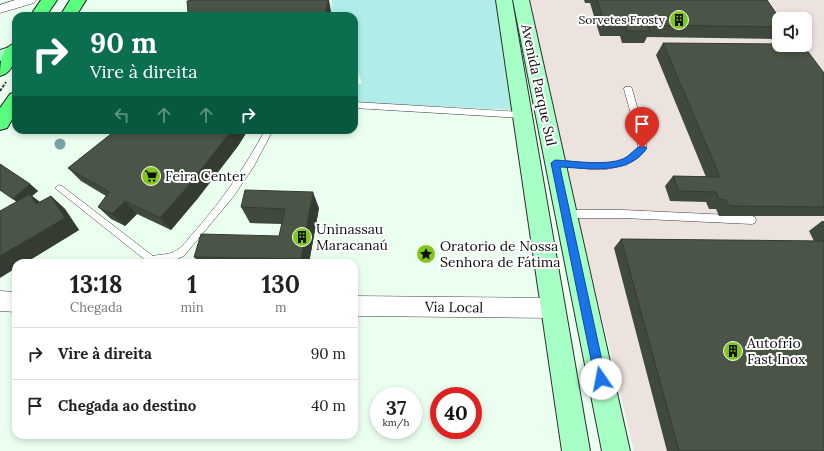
<!DOCTYPE html>
<html lang="pt">
<head>
<meta charset="utf-8">
<style>
	:root { --surface:#fff; --page:#f6f6f6; --text:#222; --muted:#767676; --line:#e0e0e0 }
	body { margin:0; font-family:Lora,serif; background:var(--page); color:var(--text); height:100vh; display:flex; flex-direction:column; font-size:15px; white-space:nowrap }
	* { box-sizing:border-box; margin:0 }
	p { font-size:13px; color:var(--muted) }
	.icon { flex:none; width:22px; height:22px; fill:none; stroke:currentColor; stroke-width:2; stroke-linecap:round; stroke-linejoin:round }
	.map { position:relative; flex:1; overflow:hidden }
	.details { position:absolute; left:12px; top:259px; width:346px; height:180px; display:flex; flex-direction:column; background:var(--surface); border-radius:12px; box-shadow:0 2px 6px #0003 }
	.details>* { flex:none }
	.banner { position:absolute; left:12px; top:12px; width:346px; height:122px; border-radius:12px; box-shadow:0 2px 6px #0003; background:#0b6e4f; color:#fff; overflow:hidden }
	.tools { position:absolute; left:772px; top:12px; display:grid; gap:8px }
	.tools a { display:grid; place-items:center; width:40px; height:40px; border-radius:8px; background:var(--surface); box-shadow:0 2px 6px #0003; font-size:20px }
	.speed { position:absolute; left:370px; top:387px; display:flex; gap:8px; font-size:20px; font-weight:700; text-align:center }
	.speed>* { display:grid; place-content:center; width:52px; height:52px; border-radius:50%; background:var(--surface); box-shadow:0 2px 6px #0003; line-height:1 }
	.speed small { font-size:10px; font-weight:400 }
	.speed .limit { border:6px solid #d22; background:#fff; color:#111 }
	.pin { position:absolute; display:grid; place-items:center; width:34px; height:34px; color:#fff; margin:-41px -17px; border-radius:50% 50% 50% 0; rotate:-45deg; box-shadow:0 0 4px #0007 }
	.pin .icon { rotate:45deg }
	.me { position:absolute; width:44px; margin:-22px; rotate:348deg; stroke-linejoin:round; filter:drop-shadow(0 0 3px #0008) }
	.turn { display:flex; align-items:center; gap:14px; height:84px; padding:0 12px; font-size:18px }
	.turn .icon { width:52px; height:52px; stroke-width:2.5 }
	.turn b { display:block; font-size:28px; line-height:34px }
	.lanes { display:flex; align-items:center; height:38px; padding:0 12px; background:#0003; justify-content:center; gap:20px; direction:ltr }
	.lanes .off { opacity:.35 }
	.eta { display:flex; justify-content:space-evenly; align-items:center; height:68px; text-align:center }
	.eta b { font-size:24px; font-weight:700; line-height:28px }
	ul { padding:0; list-style:none }
	li { display:flex; align-items:center; gap:12px; height:52px; padding:0 12px; border-top:1px solid var(--line) }
	li div { flex:1 }
	li b { display:block; font-size:15px }
	li em { font-style:normal }
	.map>svg:first-child { display:block }
	.industrial { fill:#ece3df; fill-rule:evenodd }
	.green { fill:#b1ece9 }
	.lines { fill:none; stroke-linecap:round; stroke-linejoin:round }
	.lane-casing { stroke:#3f3f3f; stroke-width:1 }
	.street-casing { stroke:#3f3f3f; stroke-width:1 }
	.secondary-casing { stroke:#2e2e2e; stroke-width:2 }
	.primary-casing { stroke:#1d1d1d; stroke-width:2 }
	.path { stroke:#2e2e2e; stroke-width:2; stroke-dasharray:3 1.5; stroke-linecap:butt }
	.lane { fill:#fff; fill-rule:evenodd }
	.street { fill:#fff; fill-rule:evenodd }
	.secondary { fill:#a6ffc5; fill-rule:evenodd }
	.primary { fill:#5bff7e; fill-rule:evenodd }
	.tree { fill:#76a1a5 }
	.wall { fill:#40493d }
	.shaded-wall { fill:#343c32 }
	.building { fill:#4a5547; stroke:#343c32 }
	.route { fill:#1a73e8; stroke:#114b97 }
	.labels { text-anchor:middle; stroke-width:4; stroke-linejoin:round; paint-order:stroke }
	.far-poi-label { font-size:12px; fill:#0c0c0c; stroke:#fff; text-anchor:end }
	.street-label { font-size:14px; fill:#0c0c0c; stroke:#fff }
	.poi-label { font-size:14px; fill:#0c0c0c; stroke:#fff; text-anchor:start }
</style>
</head>
<body>
<div class="map">
<svg width="824" height="451" viewBox="0 0 824 451">
	<rect width="100%" height="100%" fill="#ebfff0"/>
	<path class="industrial" d="M526 0H824V451H634ZM779 19H805V45H779Z"/>
	<polygon class="green" points="332,0 501,0 518,110 354,103 354,85 362,83 354,60 354,16 330,16"/>
	<g class="lines">
		<defs>
			<g id="lane">
				<path d="M625 87H631L632 89 646 139V148L639 157 626 165 607 169H589L552 165 551 163 555 160C574 161 606 168 624 159 629 156 634 152 638 147V139L624 89Z"/>
				<polygon points="354,102 521,112 525,115 521,118 354,108"/>
				<path d="M265 130H273L254 166 233 197 184 256 172 261 149 263 55 188 59 185 62 186 153 256C161 254 171 255 177 250 184 246 190 236 196 230 223 199 246 166 265 130Z"/>
				<polygon points="566,210 623,210 752,216 755,217 756,220 755,223 752,224 623,218 566,218 563,217 562,214 563,211"/>
			</g>
			<g id="street">
				<polygon points="15,0 36,0 34,3 0,13 0,5"/>
				<polygon points="0,291 16,292 16,312 0,311"/>
				<polygon points="354,296 554,298 561,301 565,308 561,315 554,318 354,316"/>
			</g>
			<g id="secondary">
				<polygon points="496,0 512,0 590,451 562,451"/>
				<polygon points="513,0 529,0 630,451 602,451"/>
				<polygon points="16,45 16,56 0,61 0,50"/>
			</g>
			<g id="primary">
				<polygon points="41,0 57,0 46,16 30,16"/>
				<polygon points="70,0 86,0 76,16 60,16"/>
				<path d="M16 43C16 56 15 72 0 76 0 62 1 47 16 43Z"/>
				<polygon points="16,92 16,113 7,128 0,130 0,108 10,94"/>
			</g>
		</defs>
		<use href="#lane" class="lane-casing"/>
		<use href="#street" class="street-casing"/>
		<use href="#secondary" class="secondary-casing"/>
		<use href="#primary" class="primary-casing"/>
		<polyline class="path" points="0,91 6,82"/>
		<use href="#lane" class="lane"/>
		<use href="#street" class="street"/>
		<use href="#secondary" class="secondary"/>
		<use href="#primary" class="primary"/>
	</g>
	<circle class="tree" cx="60" cy="144" r="5.5"/>
	<g class="wall">
		<polygon points="584,0 767,0 779,19 779,36 776,39 647,37 644,43 622,43 620,36 600,36 590,3 585,3"/>
		<polygon points="663,43 824,73 824,216 719,216 716,209 709,209 706,202 670,201 665,186 673,176 706,177 656,55"/>
		<polygon points="116,130 248,130 238,146 198,198 171,230 137,214 125,226 111,219 98,207 106,196 81,181 68,168"/>
		<polygon points="0,164 30,184 38,191 32,196 40,202 51,196 65,209 79,230 25,263 16,263 17,202 0,190"/>
		<polygon points="241,207 319,208 309,263 200,263 194,257 279,236 282,224 250,223"/>
		<polygon points="822,221 824,221 824,451 667,451 614,248 621,239 814,241 809,231"/>
	</g>
	<g class="shaded-wall">
		<polygon points="328,0 329,0 331,11 330,16 325,16"/>
		<polygon points="232,130 248,130 238,146 198,198 171,230 160,218"/>
		<polygon points="30,184 38,191 32,196 46,207 22,205 13,199"/>
		<polygon points="313,192 319,208 309,263 303,263 301,259"/>
		<polygon points="51,196 65,209 79,230 25,263 16,263 16,268 0,278 0,256"/>
		<polygon points="125,201 137,214 125,226 112,214"/>
	</g>
	<g class="building">
		<polygon points="194,0 328,0 325,16 187,16 188,13 187,1"/>
		<polygon points="597,0 767,0 780,19 779,19 779,27 647,25 650,31 627,31 625,25 605,24"/>
		<polygon points="663,43 779,44 779,45 803,45 824,73 824,207 729,206 726,200 719,199 716,192 679,191 673,176 720,177"/>
		<polygon points="116,130 232,130 189,185 160,218 125,201 112,214 98,207 109,192 68,168"/>
		<polygon points="0,164 30,184 13,199 0,190"/>
		<polygon points="245,190 313,192 301,259 194,257 201,234 279,236 285,209 241,207"/>
		<polygon points="30,194 36,204 51,196 65,218 0,256 0,211"/>
		<polygon points="621,239 824,241 824,451 679,451"/>
	</g>
	<path class="route" d="M642 145 647 148C629 176 587 168 560 167L606 379 605 383 601 384 597 383 595 379 551 163 555 160C573 161 606 166 623 159 630 156 635 148 642 145Z"/>
	<defs>
		<symbol id="building-disc" viewBox="-11 -11 22 22"><circle r="9.5" fill="#80c719" stroke="#fff"/><path d="M-4-6H4V6H1V3H-1V6H-4ZM-2.5-4.3h1.7v1.8h-1.7ZM.8-4.3h1.7v1.8H.8ZM-2.5-1h1.7V.8h-1.7ZM.8-1h1.7V.8H.8Z" fill="#111"/></symbol>
		<symbol id="supermarket-disc" viewBox="-11 -11 22 22"><circle r="9.5" fill="#80c719" stroke="#fff"/><path d="M-6-5.5h2.5l.6 2H6L4.5 2H-2.5L-4.4-4H-6ZM-1.5 3.2a1.3 1.3 0 1 0 .1 0ZM3 3.2a1.3 1.3 0 1 0 .1 0Z" fill="#111"/></symbol>
		<symbol id="sight-disc" viewBox="-11 -11 22 22"><circle r="9.5" fill="#80c719" stroke="#fff"/><path d="M0-6L1.8-2.2L6-1.7L2.9 1.2L3.7 5.4L0 3.3L-3.7 5.4L-2.9 1.2L-6-1.7L-1.8-2.2Z" fill="#111"/></symbol>
	</defs>
	<g fill-rule="evenodd">
		<use href="#building-disc" x="668" y="9" width="22" height="22"/>
		<use href="#supermarket-disc" x="140" y="165" width="22" height="22"/>
		<use href="#building-disc" x="291" y="226" width="22" height="22"/>
		<use href="#sight-disc" x="415" y="243" width="22" height="22"/>
		<use href="#building-disc" x="722" y="340" width="22" height="22"/>
	</g>
	<g class="labels">
		<g class="far-poi-label">
			<text x="665" y="24">Sorvetes Frosty</text>
		</g>
		<g class="street-label">
			<text transform="translate(539 85) rotate(78)" y="5">Avenida Parque Sul</text>
			<text transform="translate(454 307) rotate(1)" y="5">Via Local</text>
		</g>
		<g class="poi-label">
			<text x="165" y="181">Feira Center</text>
			<text x="316" y="234">Uninassau<tspan x="316" dy="16">Maracanaú</tspan></text>
			<text x="440" y="251">Oratorio de Nossa<tspan x="440" dy="16">Senhora de Fátima</tspan></text>
			<text x="747" y="348">Autofrio<tspan x="747" dy="16">Fast Inox</tspan></text>
		</g>
	</g>
</svg>
<div class="tools">
<a><svg class="icon" aria-label="sound" viewBox="0 0 24 24"><path d="M4 9h4l5-4v14l-5-4H4zM17 9q2 3 0 6"/></svg></a>
</div>
<div class="speed"><div>37<small>km/h</small></div><div class="limit">40</div></div>
<div class="pin" style="left:642px;top:148px;background:#d93025"><svg class="icon" aria-label="arrive" viewBox="0 0 24 24"><path d="M6 21V4h12l-3 4 3 4H6"/></svg></div>
<svg class="me" style="left:601px;top:379px" viewBox="-20 -20 40 40"><circle r="19" fill="#fff"/><path d="M0-13L10 11 0 6-10 11z" fill="#1a73e8"/></svg>
<div class="banner">
<div class="turn"><svg class="icon" aria-label="right" viewBox="0 0 24 24"><path d="M7 20v-9h11M14 6l5 5-5 5"/></svg><div><b>90 m</b>Vire à direita</div></div>
<div class="lanes"><svg class="icon off" aria-label="left" viewBox="0 0 24 24"><path d="M17 20v-9H6M10 6l-5 5 5 5"/></svg><svg class="icon off" aria-label="ahead" viewBox="0 0 24 24"><path d="M12 20V5M6 11l6-6 6 6"/></svg><svg class="icon off" aria-label="ahead" viewBox="0 0 24 24"><path d="M12 20V5M6 11l6-6 6 6"/></svg><svg class="icon" aria-label="right" viewBox="0 0 24 24"><path d="M7 20v-9h11M14 6l5 5-5 5"/></svg></div>
</div>
<section class="details">
<div class="eta">
<div><b>13:18</b><p>Chegada</p></div>
<div><b>1</b><p>min</p></div>
<div><b>130</b><p>m</p></div>
</div>
<ul>
<li><svg class="icon" aria-label="right" viewBox="0 0 24 24"><path d="M7 20v-9h11M14 6l5 5-5 5"/></svg><div><b>Vire à direita</b></div><em>90 m</em></li>
<li><svg class="icon" aria-label="arrive" viewBox="0 0 24 24"><path d="M6 21V4h12l-3 4 3 4H6"/></svg><div><b>Chegada ao destino</b></div><em>40 m</em></li>
</ul>
</section>
</div>
</body>
</html>
